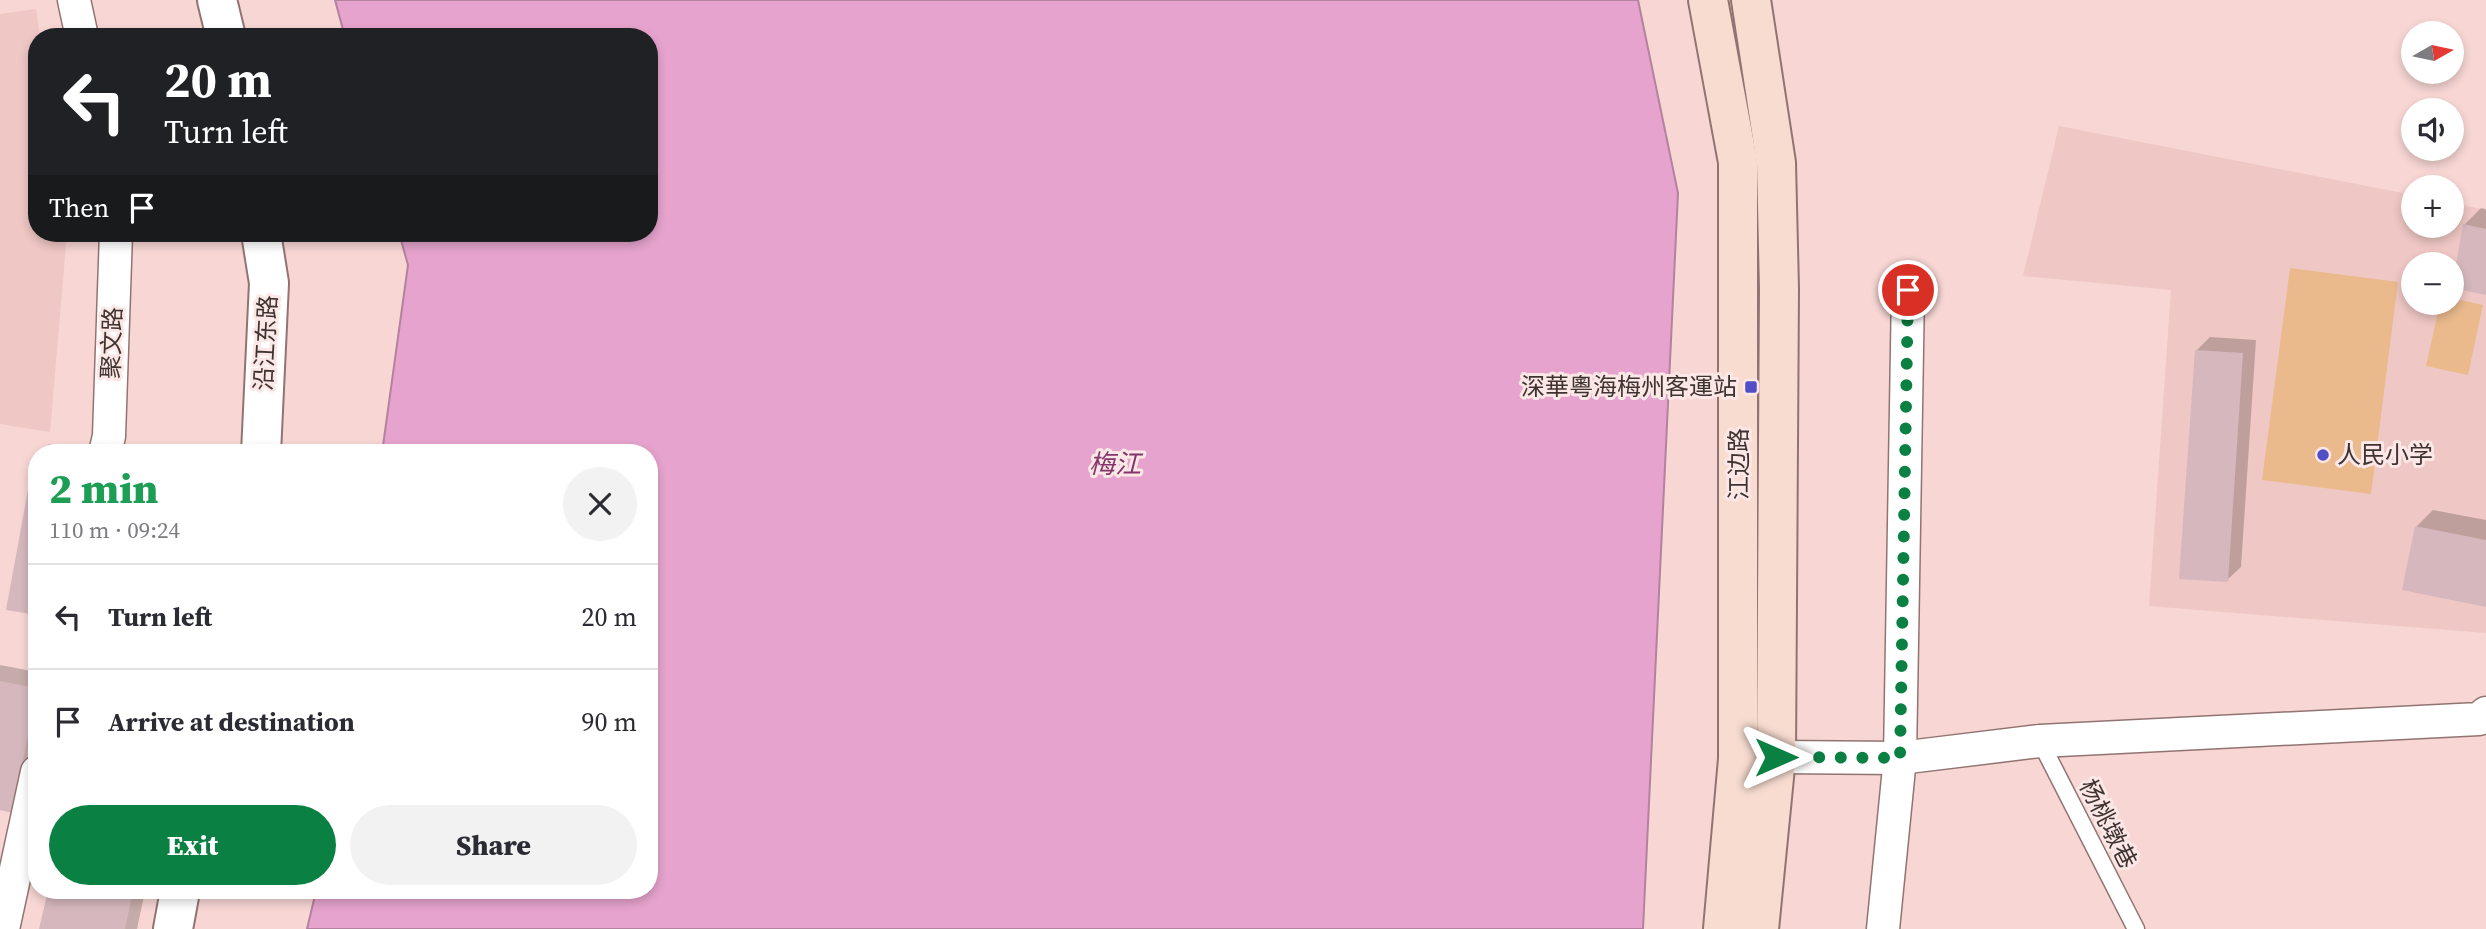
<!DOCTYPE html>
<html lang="en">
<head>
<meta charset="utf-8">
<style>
	:root { --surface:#fff; --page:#f2f2f3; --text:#2b2b33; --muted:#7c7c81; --line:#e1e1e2; --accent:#0b8043 }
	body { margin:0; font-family:"Source Serif 4","Noto Sans SC",serif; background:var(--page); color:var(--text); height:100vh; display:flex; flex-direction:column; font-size:26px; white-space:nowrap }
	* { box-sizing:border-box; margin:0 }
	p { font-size:23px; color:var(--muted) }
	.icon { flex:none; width:38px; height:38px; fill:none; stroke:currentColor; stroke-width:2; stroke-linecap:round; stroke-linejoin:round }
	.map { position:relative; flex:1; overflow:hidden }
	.drawer { position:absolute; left:28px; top:444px; width:630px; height:455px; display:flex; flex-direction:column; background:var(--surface); border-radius:28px; box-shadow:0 4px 10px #0003 }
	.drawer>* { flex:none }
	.top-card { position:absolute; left:28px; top:28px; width:630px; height:214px; border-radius:28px; box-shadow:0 4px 10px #0003; background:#202124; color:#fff; overflow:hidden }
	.needle { width:46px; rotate:81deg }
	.buttons { position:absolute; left:2401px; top:21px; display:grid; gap:14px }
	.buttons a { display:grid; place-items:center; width:63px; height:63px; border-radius:50%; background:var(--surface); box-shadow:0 4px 10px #0003; font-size:35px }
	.pin { position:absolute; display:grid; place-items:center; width:60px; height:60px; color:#fff; margin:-30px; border:4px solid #fff; border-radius:50%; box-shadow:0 2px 7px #0007 }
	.me { position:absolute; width:77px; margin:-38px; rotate:90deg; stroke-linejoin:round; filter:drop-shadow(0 0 5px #0008) }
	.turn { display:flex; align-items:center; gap:24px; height:147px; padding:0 21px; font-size:32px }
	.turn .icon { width:91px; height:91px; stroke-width:2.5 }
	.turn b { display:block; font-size:49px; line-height:60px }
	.then { display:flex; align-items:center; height:66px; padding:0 21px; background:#0003; gap:14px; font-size:26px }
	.round { display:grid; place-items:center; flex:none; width:74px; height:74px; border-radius:37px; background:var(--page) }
	.summary { display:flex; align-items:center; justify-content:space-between; height:119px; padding:0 21px }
	h1 { font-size:42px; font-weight:800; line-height:52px; color:#1e9e55 }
	.primary-button { display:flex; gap:14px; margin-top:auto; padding:14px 21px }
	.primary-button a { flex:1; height:80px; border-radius:42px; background:var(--accent); color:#fff; font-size:28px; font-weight:800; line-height:80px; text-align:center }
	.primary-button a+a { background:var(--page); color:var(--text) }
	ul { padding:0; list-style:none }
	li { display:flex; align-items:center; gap:21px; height:105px; padding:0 21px; border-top:2px solid var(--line) }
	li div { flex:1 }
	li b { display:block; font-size:26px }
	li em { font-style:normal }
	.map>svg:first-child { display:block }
	.built { fill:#efc7c4; fill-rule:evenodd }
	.green { fill:#eaba8d }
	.water { fill:#e6a3cd; stroke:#b4819e; stroke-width:2 }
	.shadow { fill:#0003 }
	.building { fill:#d6b7be }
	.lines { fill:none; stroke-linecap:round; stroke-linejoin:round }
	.service-casing { stroke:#917472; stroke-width:19 }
	.minor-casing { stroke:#917472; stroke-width:35 }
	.tertiary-casing { stroke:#917472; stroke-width:42 }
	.secondary-casing { stroke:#917472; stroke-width:42 }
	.service { stroke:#fff; stroke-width:16 }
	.minor { stroke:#fff; stroke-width:32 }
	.tertiary { stroke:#fff; stroke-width:38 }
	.secondary { stroke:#f8dcd0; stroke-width:38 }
	.route { stroke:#0b8043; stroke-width:12; stroke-dasharray:0 21.6 }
	.poi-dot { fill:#524ec5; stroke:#fbe7e6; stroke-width:2.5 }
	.labels { text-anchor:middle; stroke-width:6; stroke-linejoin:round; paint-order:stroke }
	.street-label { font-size:24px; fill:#3f3332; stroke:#fbe7e6 }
	.poi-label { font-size:24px; fill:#3f3332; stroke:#fbe7e6; text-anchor:end }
	.water-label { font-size:26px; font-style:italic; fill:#84366c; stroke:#fbe7e6 }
</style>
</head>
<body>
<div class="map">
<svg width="2486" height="929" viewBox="0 0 2486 929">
	<rect width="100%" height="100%" fill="#f7d6d4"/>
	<g class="built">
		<polygon points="36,9 40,37 37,37 37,233 67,233 50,432 0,424 0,14"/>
		<path d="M2059 126 2413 195V226H2452V203L2486 210V633L2149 606 2171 290 2023 276ZM2413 264H2452V303H2413Z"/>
	</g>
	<g class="green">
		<polygon points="2290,268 2398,282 2371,494 2262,480"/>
		<polygon points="2452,298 2483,305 2468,375 2426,366 2440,303 2452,303"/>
	</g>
	<polygon class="water" points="335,0 1638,0 1678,193 1643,929 307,929 316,891 649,891 649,453 382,453 408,265 399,233 649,233 649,37 345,37"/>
	<g class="shadow">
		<polygon points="2481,208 2486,209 2486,293 2464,225"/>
		<polygon points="2210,337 2256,340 2241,567 2227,580 2196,351"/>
		<polygon points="49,444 87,452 86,453 40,453"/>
		<polygon points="2433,510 2486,520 2486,605 2416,527"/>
		<polygon points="0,665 37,672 37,741 26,797 0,808"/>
		<polygon points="50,891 145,891 137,929 41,929"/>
	</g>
	<g class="building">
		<polygon points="2463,224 2486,229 2486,295 2452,288"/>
		<polygon points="2195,350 2243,353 2228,582 2179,579"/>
		<polygon points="34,457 37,457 37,615 6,610"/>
		<polygon points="2415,526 2486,540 2486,607 2402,590"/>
		<polygon points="0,681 37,688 13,813 0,810"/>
		<polygon points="48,891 133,891 125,929 39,929"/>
	</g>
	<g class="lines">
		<defs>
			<polyline id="service" points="2040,741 2136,929"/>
			<g id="minor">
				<polyline points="74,0 82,37"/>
				<polyline points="105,453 109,436 116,233"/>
				<polyline points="1776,757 1900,758 2040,741 2479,719 2486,713"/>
				<polyline points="3,929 37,772"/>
				<polyline points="1883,929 1900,758 1908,291"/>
			</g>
			<g id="tertiary">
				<polyline points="217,0 226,37"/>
				<polyline points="261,233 269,283 261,453"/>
				<polyline points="173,929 180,891"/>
			</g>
			<g id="secondary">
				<polyline points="1708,0 1738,162 1738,759 1723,929"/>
				<polyline points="1751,0 1776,163 1779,289 1776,757 1759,929"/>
			</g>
		</defs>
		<use href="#service" class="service-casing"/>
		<use href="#minor" class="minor-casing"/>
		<use href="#tertiary" class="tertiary-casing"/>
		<use href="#secondary" class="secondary-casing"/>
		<use href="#service" class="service"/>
		<use href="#minor" class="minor"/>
		<use href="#tertiary" class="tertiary"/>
		<use href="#secondary" class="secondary"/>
	</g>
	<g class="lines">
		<polyline class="route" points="1776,757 1900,758 1908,290"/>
	</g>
	<g class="poi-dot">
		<rect x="1744" y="380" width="14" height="14" rx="3.5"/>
		<circle cx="2323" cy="455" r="7"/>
	</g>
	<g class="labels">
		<g class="street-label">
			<text transform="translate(112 343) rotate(-88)" y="8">聚文路</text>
			<text transform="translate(266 343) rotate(-87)" y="8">沿江东路</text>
			<text transform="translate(1739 464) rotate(-90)" y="8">江边路</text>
			<text transform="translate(2108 824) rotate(63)" y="8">杨桃墩巷</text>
		</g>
		<g class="poi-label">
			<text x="1737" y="395">深華粵海梅州客運站</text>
			<text x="2337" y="463" text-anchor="start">人民小学</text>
		</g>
		<g class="water-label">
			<text x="1115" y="473">梅江</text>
		</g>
	</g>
</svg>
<div class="buttons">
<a><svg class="needle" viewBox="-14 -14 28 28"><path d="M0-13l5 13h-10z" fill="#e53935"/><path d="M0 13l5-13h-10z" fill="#7c7c81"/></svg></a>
<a><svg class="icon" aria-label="sound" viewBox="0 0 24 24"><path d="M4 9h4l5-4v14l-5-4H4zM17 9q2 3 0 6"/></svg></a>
<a>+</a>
<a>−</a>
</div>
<div class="pin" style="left:1908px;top:290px;background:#d93025"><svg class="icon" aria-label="arrive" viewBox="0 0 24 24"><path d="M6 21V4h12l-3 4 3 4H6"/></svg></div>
<svg class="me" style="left:1776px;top:757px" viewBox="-20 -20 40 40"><path d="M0-17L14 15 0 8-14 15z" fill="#0b8043" stroke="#fff" stroke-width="4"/></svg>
<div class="top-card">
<div class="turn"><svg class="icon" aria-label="left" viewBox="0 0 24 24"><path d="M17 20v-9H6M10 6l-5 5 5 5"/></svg><div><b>20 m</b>Turn left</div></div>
<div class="then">Then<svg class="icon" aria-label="arrive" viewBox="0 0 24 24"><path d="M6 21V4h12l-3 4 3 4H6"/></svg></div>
</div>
<section class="drawer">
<div class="summary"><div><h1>2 min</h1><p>110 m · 09:24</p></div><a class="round"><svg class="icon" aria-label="close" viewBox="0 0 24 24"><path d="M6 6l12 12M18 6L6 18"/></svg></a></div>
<ul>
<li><svg class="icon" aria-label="left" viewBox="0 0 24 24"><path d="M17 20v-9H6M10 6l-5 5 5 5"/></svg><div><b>Turn left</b></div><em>20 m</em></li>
<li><svg class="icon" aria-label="arrive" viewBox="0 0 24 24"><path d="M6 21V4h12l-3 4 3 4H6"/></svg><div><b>Arrive at destination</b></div><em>90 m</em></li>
</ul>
<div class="primary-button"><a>Exit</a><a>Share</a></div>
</section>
</div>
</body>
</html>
